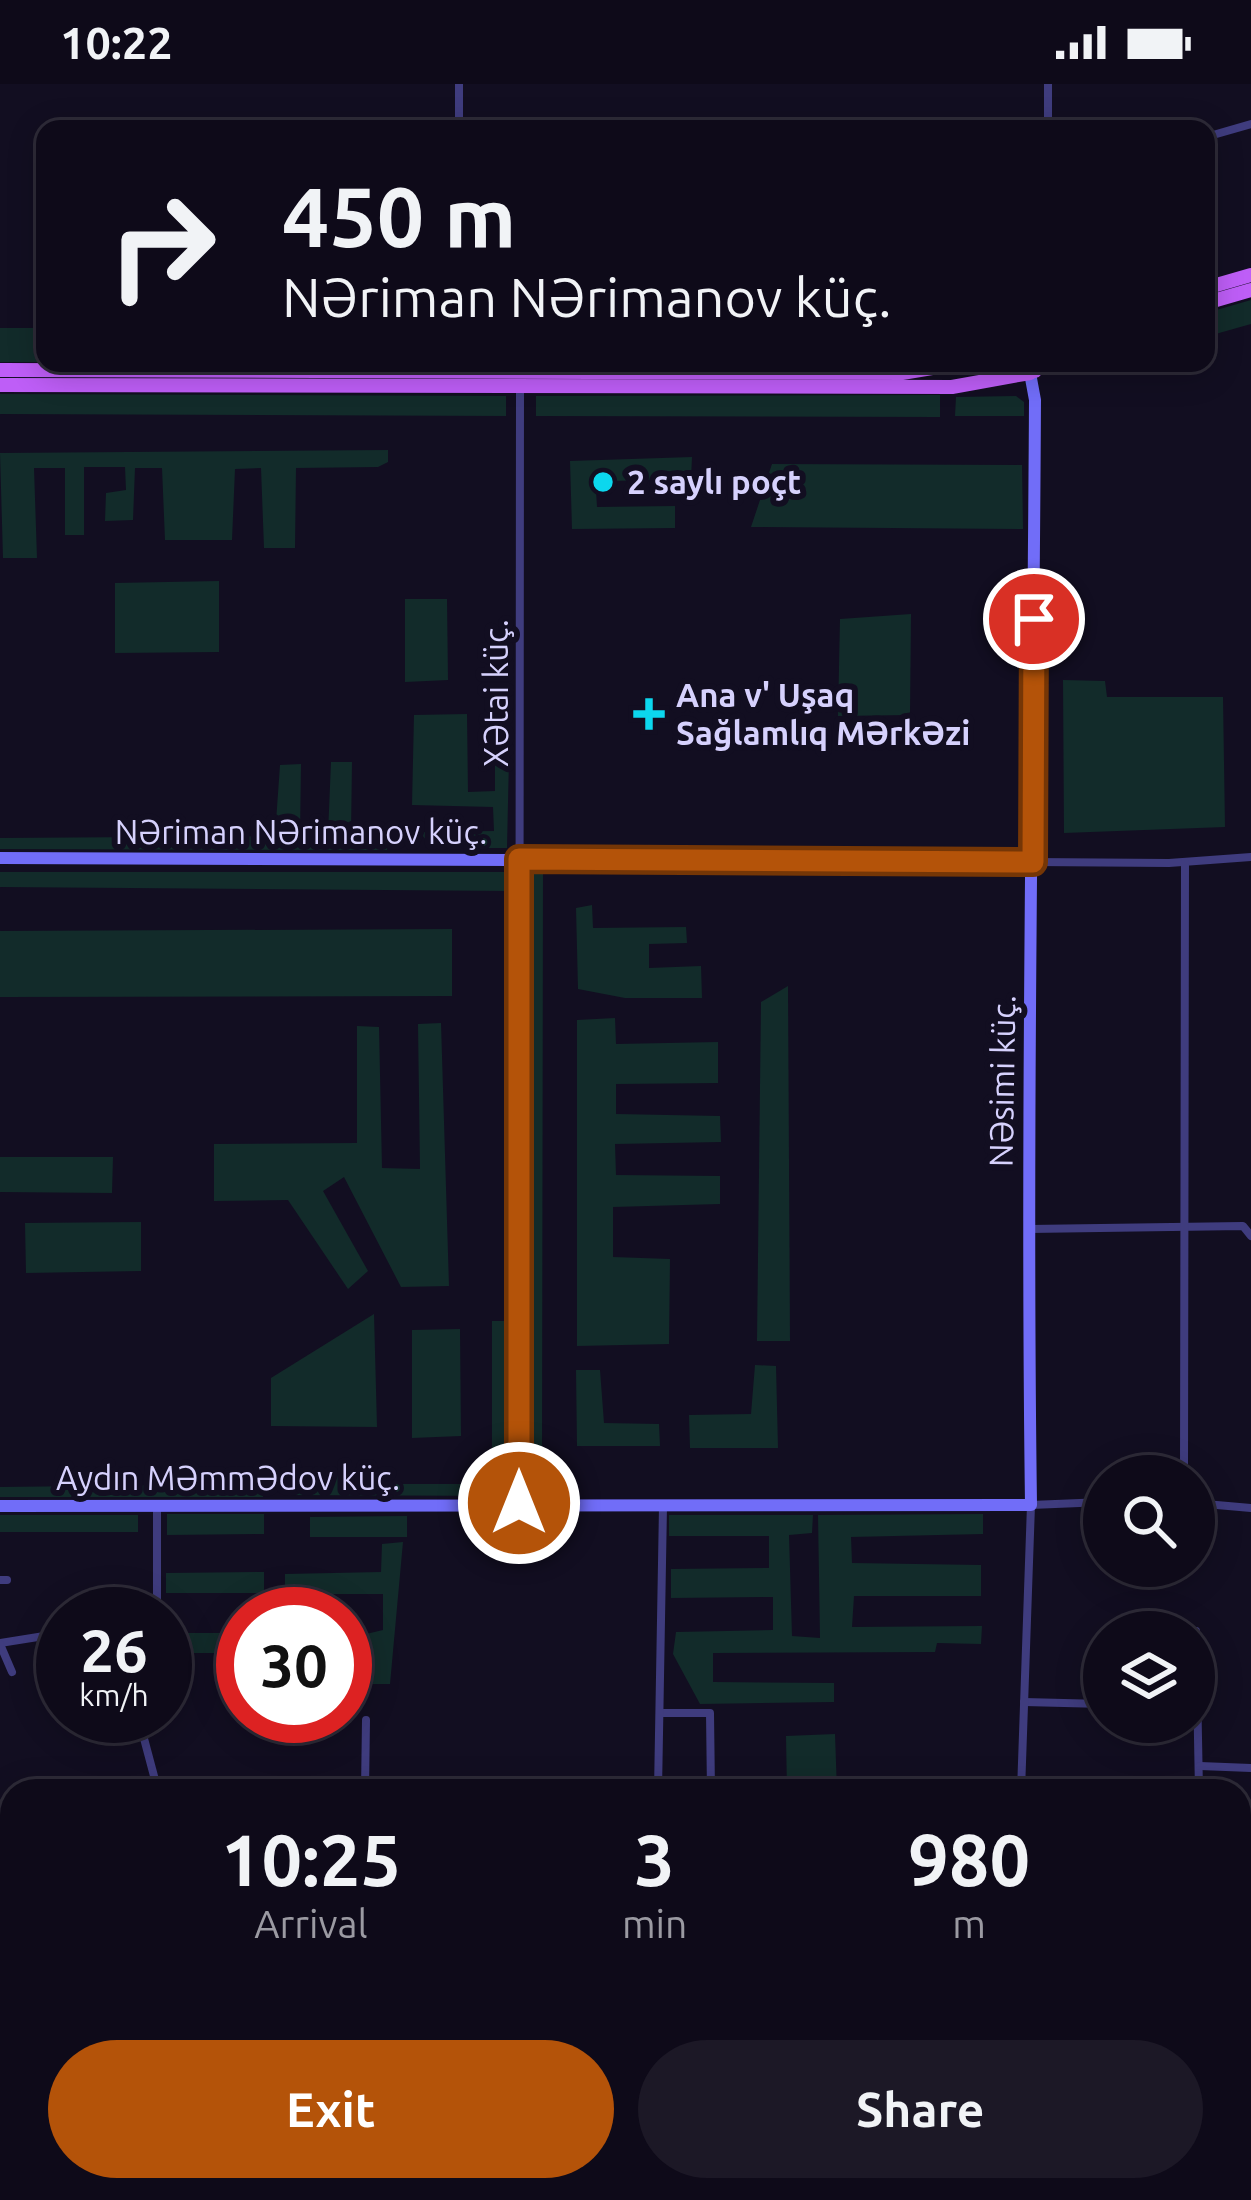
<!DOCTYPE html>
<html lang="en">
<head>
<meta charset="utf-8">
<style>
	:root { --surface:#0e0a19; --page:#1c1826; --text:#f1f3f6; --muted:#9b9aa2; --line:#2e2b38; --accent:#b45309 }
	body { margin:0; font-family:Ubuntu,sans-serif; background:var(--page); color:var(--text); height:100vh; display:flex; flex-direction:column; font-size:45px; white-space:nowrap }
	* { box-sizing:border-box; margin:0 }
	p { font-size:39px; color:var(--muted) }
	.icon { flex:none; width:66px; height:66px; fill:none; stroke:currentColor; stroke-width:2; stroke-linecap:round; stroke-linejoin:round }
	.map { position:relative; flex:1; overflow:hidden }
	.drawer { position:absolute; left:0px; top:1695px; width:1251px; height:423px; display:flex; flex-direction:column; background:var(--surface); border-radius:36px 36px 0 0; box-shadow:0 6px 30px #0003,0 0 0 3px var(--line) }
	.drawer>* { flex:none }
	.hud { position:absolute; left:36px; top:36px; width:1179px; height:252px; border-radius:24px; box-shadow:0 6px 30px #0003,0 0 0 3px var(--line); background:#0e0a19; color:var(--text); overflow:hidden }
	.fabs { position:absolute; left:1083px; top:1371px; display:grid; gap:24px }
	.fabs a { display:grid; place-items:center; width:132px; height:132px; border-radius:50%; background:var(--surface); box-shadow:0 6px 30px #0003,0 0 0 3px var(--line); font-size:60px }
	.speed { position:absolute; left:36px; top:1503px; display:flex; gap:24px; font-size:60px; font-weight:700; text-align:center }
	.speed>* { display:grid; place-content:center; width:156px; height:156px; border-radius:50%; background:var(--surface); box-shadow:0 6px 30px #0003,0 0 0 3px var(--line); line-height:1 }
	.speed small { font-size:30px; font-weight:400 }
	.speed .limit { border:18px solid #d22; background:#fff; color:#111 }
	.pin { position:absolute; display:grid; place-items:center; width:102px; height:102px; color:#fff; margin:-51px; border:6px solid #fff; border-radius:50%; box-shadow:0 3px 12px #0007 }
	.me { position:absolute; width:132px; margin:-66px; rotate:0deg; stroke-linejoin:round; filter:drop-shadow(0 0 9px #0008) }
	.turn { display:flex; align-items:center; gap:42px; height:252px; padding:0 48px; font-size:54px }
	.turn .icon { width:156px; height:156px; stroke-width:2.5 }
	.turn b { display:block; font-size:84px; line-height:102px }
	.eta { display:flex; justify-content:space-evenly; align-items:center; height:204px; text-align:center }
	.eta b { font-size:72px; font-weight:700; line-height:84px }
	.action { display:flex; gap:24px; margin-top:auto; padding:24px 48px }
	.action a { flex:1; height:138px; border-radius:72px; background:var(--accent); color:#fff; font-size:48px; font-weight:700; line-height:138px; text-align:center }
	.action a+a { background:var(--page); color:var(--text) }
	.status { display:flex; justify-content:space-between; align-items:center; height:84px; padding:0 60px; background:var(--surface); direction:ltr }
	.status svg { height:33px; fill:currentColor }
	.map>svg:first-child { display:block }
	.green { fill:#122b2a }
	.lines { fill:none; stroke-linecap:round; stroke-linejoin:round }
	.street { stroke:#3f3c7e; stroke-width:8 }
	.secondary { stroke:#716df8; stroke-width:12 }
	.primary { stroke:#be5ef7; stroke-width:14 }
	.route-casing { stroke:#753606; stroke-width:30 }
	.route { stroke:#b45309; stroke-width:21 }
	.poi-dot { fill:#0cd7ee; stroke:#120e21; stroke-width:4.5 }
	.labels { text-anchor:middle; stroke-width:12; stroke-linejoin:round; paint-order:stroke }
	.poi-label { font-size:33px; font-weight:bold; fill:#d6d1fd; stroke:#120e21; text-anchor:start }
	.street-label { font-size:33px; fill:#d6d1fd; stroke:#120e21 }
</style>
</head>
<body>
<div class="status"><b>10:22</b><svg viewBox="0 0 49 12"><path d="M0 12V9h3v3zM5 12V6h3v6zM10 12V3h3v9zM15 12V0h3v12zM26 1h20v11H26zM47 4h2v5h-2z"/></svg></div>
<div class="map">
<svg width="1251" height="2116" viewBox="0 0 1251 2116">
	<rect width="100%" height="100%" fill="#120e21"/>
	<g class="green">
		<polygon points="1251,216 1251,240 1212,251 1217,272 1206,275 1206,229"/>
		<rect x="0" y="244" width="45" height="34"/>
		<polygon points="0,310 506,312 506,332 0,330"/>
		<polygon points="940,311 940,333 536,332 536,312"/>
		<polygon points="1016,312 1024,318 1024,332 955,332 956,313"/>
		<polygon points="388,366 388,378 378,383 296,384 295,464 264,464 261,384 235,385 232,456 165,456 162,384 135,384 133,436 105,437 106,409 126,406 125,383 84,383 84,451 65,451 65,384 34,384 37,474 3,474 0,369"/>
		<polygon points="692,373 691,395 612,397 611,389 595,390 597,423 675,422 675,444 572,445 570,377"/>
		<polygon points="772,380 1022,381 1023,445 751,443"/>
		<polygon points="219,497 219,568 115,569 115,499"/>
		<polygon points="405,515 447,515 448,596 405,598"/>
		<polygon points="911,530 910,631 838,632 840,535"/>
		<polygon points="1063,596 1105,597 1107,613 1223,613 1225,743 1064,749"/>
		<polygon points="495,628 510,629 507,764 432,764 420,748 494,747 493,723 412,721 414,631 467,630 468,708 495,707"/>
		<polygon points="331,678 352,678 351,749 389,749 387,766 0,765 0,754 275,752 280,681 301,680 300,750 328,750"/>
		<polygon points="0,788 511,788 510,807 0,803"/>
		<polygon points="528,789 543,789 542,1384 560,1387 559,1411 528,1411"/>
		<polygon points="592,821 593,844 686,843 687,859 649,860 649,884 701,882 702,914 625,914 578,905 576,824"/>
		<polygon points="452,845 452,912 0,913 0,847"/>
		<polygon points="788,902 790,1257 757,1257 761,918"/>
		<polygon points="615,934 616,960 718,958 718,999 616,1000 616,1030 720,1032 721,1058 615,1060 616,1091 720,1092 720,1120 613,1123 613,1173 670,1175 669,1260 577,1262 577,936"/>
		<polygon points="441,939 449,1202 401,1203 344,1093 323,1107 368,1187 348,1205 288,1116 214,1117 214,1060 357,1059 357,942 379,943 382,1084 420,1085 418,940"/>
		<polygon points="0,1073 113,1073 112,1109 0,1108"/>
		<polygon points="141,1138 141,1187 26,1189 25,1139"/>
		<polygon points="374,1230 377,1343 271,1342 271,1294"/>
		<polygon points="492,1237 512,1237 512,1412 286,1411 286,1388 372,1387 372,1400 492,1400"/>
		<polygon points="460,1245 461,1352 412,1354 412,1246"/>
		<polygon points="755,1281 776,1282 778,1364 690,1364 689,1331 751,1330"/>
		<polygon points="576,1286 600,1286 604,1339 659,1340 660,1362 577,1362"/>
		<polygon points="263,1386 263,1413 0,1413 0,1403 176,1401 177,1389"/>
		<polygon points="167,1430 264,1430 264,1450 167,1451"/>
		<polygon points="983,1430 983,1450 851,1453 852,1479 981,1481 981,1512 854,1512 852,1543 982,1542 981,1560 937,1559 935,1568 713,1569 713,1598 834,1599 834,1618 700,1620 673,1570 676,1548 773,1546 773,1513 671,1514 671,1485 769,1484 769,1452 669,1452 669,1431 813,1431 812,1449 789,1451 792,1552 820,1554 818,1431"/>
		<rect x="0" y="1431" width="138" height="17"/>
		<polygon points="407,1432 407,1453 310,1453 310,1433"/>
		<polygon points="403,1458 390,1600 345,1600 345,1555 383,1546 383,1510 285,1510 285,1490 381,1488 382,1460"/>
		<polygon points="264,1488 264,1509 166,1509 166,1489"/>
		<rect x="167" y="1549" width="76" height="20"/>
		<polygon points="835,1650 837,1707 787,1707 786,1652"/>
	</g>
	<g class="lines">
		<g class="street">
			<polyline points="459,0 459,45"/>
			<polyline points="1048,45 1048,0"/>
			<polyline points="1206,53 1251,40"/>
			<polyline points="1033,778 1169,779 1251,773"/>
			<polyline points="1029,1145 1243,1142 1251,1152"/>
			<polyline points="1184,1392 1185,778"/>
			<polyline points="519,1419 520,304"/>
			<polyline points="1194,1419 1251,1424"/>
			<polyline points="0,1496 7,1496"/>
			<polyline points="157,1530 157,1422"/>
			<polyline points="1196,1547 1199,1707"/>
			<polyline points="0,1559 63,1549"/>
			<polyline points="0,1560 12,1588"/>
			<polyline points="1024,1618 1104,1620"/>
			<polyline points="661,1629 710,1629 711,1707"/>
			<polyline points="138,1632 158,1707"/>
			<polyline points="1200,1682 1251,1684"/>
			<polyline points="365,1707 366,1636"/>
			<polyline points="658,1707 663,1422"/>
			<polyline points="1021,1707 1031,1421 1104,1418"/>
			<polyline points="0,1830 12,1824"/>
			<polyline points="1239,1933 1251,1944"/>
			<polyline points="1239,1994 1251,1984"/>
			<polyline points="204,2106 206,2116"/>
			<polyline points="391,2106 393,2116"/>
			<polyline points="569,2106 572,2116"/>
			<polyline points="1038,2106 1038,2116"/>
			<polyline points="26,2116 39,2106"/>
			<polyline points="1082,2116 1098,2106"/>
		</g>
		<g class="secondary">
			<polyline points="0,774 1033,778"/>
			<path d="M0 1422 1031 1421C1026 1053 1033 684 1035 316L1030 289"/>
		</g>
		<g class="primary">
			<polyline points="1206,204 1251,191"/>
			<polyline points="1206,219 1251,206"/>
			<polyline points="1013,279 1025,289 1035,287 1041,279"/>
			<polyline points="0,286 902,289 962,279"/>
			<polyline points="0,301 952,303 1030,289"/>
		</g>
	</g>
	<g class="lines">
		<defs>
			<polyline id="route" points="519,1419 519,775 1033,778 1034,535"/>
		</defs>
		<use href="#route" class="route-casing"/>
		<use href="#route" class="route"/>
	</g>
	<g class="poi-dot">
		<circle cx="603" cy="398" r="12"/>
		<path d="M643 612h12v12h12v12h-12v12h-12v-12h-12v-12h12z"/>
	</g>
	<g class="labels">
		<g class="poi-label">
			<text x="627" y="410">2 saylı poçt</text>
			<text x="676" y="623">Ana v' Uşaq<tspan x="676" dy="38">Sağlamlıq Mərkəzi</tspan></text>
		</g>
		<g class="street-label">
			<text transform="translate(496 609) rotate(-90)" y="12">Xətai küç.</text>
			<text x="301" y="760">Nəriman Nərimanov küç.</text>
			<text transform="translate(1002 997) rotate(-89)" y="12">Nəsimi küç.</text>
			<text x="228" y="1406">Aydın Məmmədov küç.</text>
		</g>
	</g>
</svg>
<div class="fabs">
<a><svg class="icon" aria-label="search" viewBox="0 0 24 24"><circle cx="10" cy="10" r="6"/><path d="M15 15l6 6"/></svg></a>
<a><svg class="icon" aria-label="layers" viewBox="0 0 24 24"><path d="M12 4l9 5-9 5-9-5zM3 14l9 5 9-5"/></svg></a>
</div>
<div class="speed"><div>26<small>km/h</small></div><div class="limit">30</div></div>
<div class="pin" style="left:1034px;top:535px;background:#d93025"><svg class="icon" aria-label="arrive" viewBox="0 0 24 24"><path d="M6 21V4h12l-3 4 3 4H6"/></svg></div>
<svg class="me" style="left:519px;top:1419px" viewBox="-20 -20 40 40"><circle r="17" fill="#b45309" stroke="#fff" stroke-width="3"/><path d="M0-11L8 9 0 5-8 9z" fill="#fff"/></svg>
<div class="hud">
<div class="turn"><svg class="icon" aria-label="right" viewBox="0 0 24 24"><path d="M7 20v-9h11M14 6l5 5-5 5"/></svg><div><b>450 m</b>Nəriman Nərimanov küç.</div></div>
</div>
<section class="drawer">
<div class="eta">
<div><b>10:25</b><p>Arrival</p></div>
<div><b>3</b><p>min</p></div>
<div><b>980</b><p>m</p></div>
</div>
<div class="action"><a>Exit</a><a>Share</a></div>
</section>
</div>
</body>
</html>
